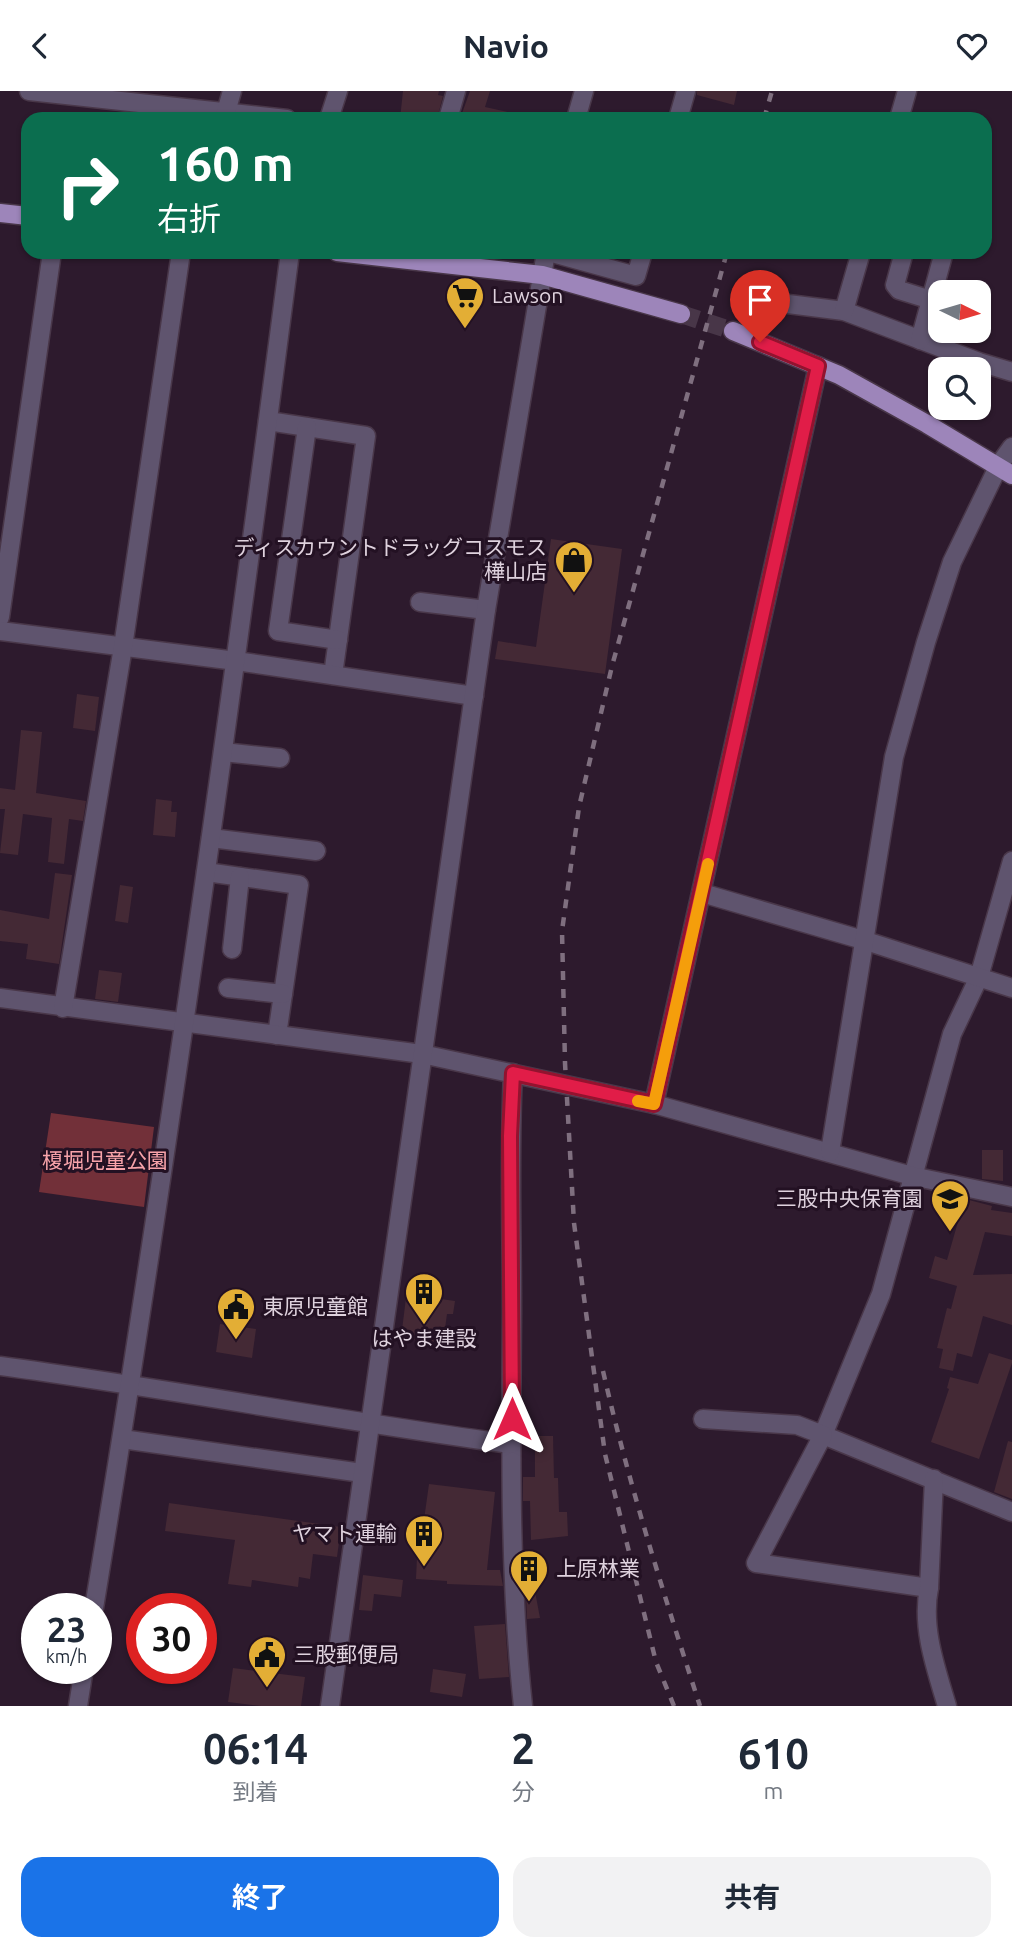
<!DOCTYPE html>
<html lang="ja">
<head>
<meta charset="utf-8">
<style>
	:root { --surface:#fff; --page:#f2f2f3; --text:#1f2937; --muted:#747a83; --accent:#1a73e8 }
	body { margin:0; font-family:Ubuntu,"Noto Sans JP",sans-serif; background:var(--page); color:var(--text); height:100vh; display:flex; flex-direction:column; font-size:26px; white-space:nowrap }
	* { box-sizing:border-box; margin:0 }
	p { font-size:23px; color:var(--muted) }
	.icon { flex:none; width:38px; height:38px; fill:none; stroke:currentColor; stroke-width:2; stroke-linecap:round; stroke-linejoin:round }
	.map { position:relative; height:1615px; overflow:hidden }
	.side { display:flex; flex-direction:column; background:var(--surface); flex:1 }
	.side>* { flex:none }
	.guide { position:absolute; left:21px; top:21px; width:971px; height:147px; border-radius:21px; box-shadow:0 2px 5px #0004; background:#0b6e4f; color:#fff; overflow:hidden }
	.needle { width:46px; rotate:95deg }
	.fabs { position:absolute; left:928px; top:189px; display:grid; gap:14px }
	.fabs a { display:grid; place-items:center; width:63px; height:63px; border-radius:14px; background:var(--surface); box-shadow:0 2px 5px #0004; font-size:35px }
	.speed { position:absolute; left:21px; top:1502px; display:flex; gap:14px; font-size:35px; font-weight:700; text-align:center }
	.speed>* { display:grid; place-content:center; width:91px; height:91px; border-radius:50%; background:var(--surface); box-shadow:0 2px 5px #0004; line-height:1 }
	.speed small { font-size:18px; font-weight:400 }
	.speed .limit { border:10px solid #d22; background:#fff; color:#111 }
	.pin { position:absolute; display:grid; place-items:center; width:60px; height:60px; color:#fff; margin:-72px -30px; border-radius:50% 50% 50% 0; rotate:-45deg; box-shadow:0 0 7px #0007 }
	.pin .icon { rotate:45deg }
	.me { position:absolute; width:77px; margin:-38px; rotate:0deg; stroke-linejoin:round; filter:drop-shadow(0 0 5px #0008) }
	.turn { display:flex; align-items:center; gap:24px; height:147px; padding:0 21px; font-size:32px }
	.turn .icon { width:91px; height:91px; stroke-width:2.5 }
	.turn b { display:block; font-size:49px; line-height:60px }
	.eta { display:flex; justify-content:space-evenly; align-items:center; height:119px; text-align:center }
	.eta b { font-size:42px; font-weight:700; line-height:49px }
	.cta { display:flex; gap:14px; margin-top:auto; padding:14px 21px }
	.cta a { flex:1; height:80px; border-radius:21px; background:var(--accent); color:#fff; font-size:28px; font-weight:700; line-height:80px; text-align:center }
	.cta a+a { background:var(--page); color:var(--text) }
	header { display:flex; justify-content:space-between; align-items:center; height:91px; padding:0 21px; background:var(--surface); font-size:32px; font-weight:700 }
	.map>svg:first-child { display:block }
	.green { fill:#723039 }
	.building { fill:#442935 }
	.lines { fill:none; stroke-linecap:round; stroke-linejoin:round }
	.primary-tunnel { stroke:#483648; stroke-width:18; stroke-dasharray:18 9; stroke-linecap:butt }
	.minor-casing { stroke:#493749; stroke-width:21 }
	.tertiary-casing { stroke:#493749; stroke-width:21 }
	.primary-casing { stroke:#493749; stroke-width:21 }
	.minor { stroke:#5f546e; stroke-width:18 }
	.tertiary { stroke:#5f546e; stroke-width:18 }
	.primary { stroke:#9d85ba; stroke-width:18 }
	.rail { stroke:#7f6f7f; stroke-width:4.5; stroke-dasharray:9 9; stroke-linecap:butt }
	.route-casing { stroke:#92132f; stroke-width:18 }
	.route { stroke:#e11d48; stroke-width:12 }
	.slow { stroke:#f59e0b; stroke-width:12 }
	.labels { text-anchor:middle; stroke-width:6; stroke-linejoin:round; paint-order:stroke }
	.poi-label { font-size:21px; fill:#dfd2de; stroke:#231123; text-anchor:start }
	.park-label { font-size:21px; fill:#f8a3aa; stroke:#231123 }
</style>
</head>
<body>
<header><svg class="icon" aria-label="back" viewBox="0 0 24 24"><path d="M15 5l-7 7 7 7"/></svg>Navio<svg class="icon" aria-label="heart" viewBox="0 0 24 24"><path d="M12 20l-8-8c-3-5 5-10 8-4 3-6 11-1 8 4z"/></svg></header>
<div class="map">
<svg width="1012" height="1615" viewBox="0 0 1012 1615">
	<rect width="100%" height="100%" fill="#2d1a2d"/>
	<polygon class="green" points="51,1022 154,1036 144,1116 39,1101"/>
	<g class="building">
		<polygon points="403,0 439,0 438,4 443,5 437,28 400,28"/>
		<polygon points="470,0 490,0 485,16 517,23 516,28 460,28"/>
		<polygon points="697,0 737,0 734,14 697,4"/>
		<polygon points="551,448 622,458 605,583 495,568 498,550 536,556"/>
		<polygon points="77,603 99,606 95,640 73,637"/>
		<polygon points="21,639 42,641 36,702 86,710 83,730 69,728 64,773 48,771 52,727 23,723 18,764 0,762 5,718 0,718 0,697 15,699"/>
		<polygon points="156,708 172,710 171,721 177,721 175,746 153,744"/>
		<polygon points="55,782 72,784 59,873 26,868 28,853 0,850 0,819 49,828"/>
		<polygon points="120,794 133,796 128,832 115,830"/>
		<polygon points="99,879 122,882 118,911 95,908"/>
		<polygon points="982,1059 1003,1059 1003,1090 982,1088"/>
		<polygon points="945,1105 969,1109 992,1115 991,1119 1012,1122 1012,1145 985,1141 973,1184 1012,1183 1012,1234 983,1225 972,1266 957,1262 953,1280 939,1277 943,1258 937,1257 947,1217 951,1218 957,1195 929,1187 935,1165 947,1169 960,1124 942,1120"/>
		<polygon points="407,1199 427,1202 427,1206 455,1210 453,1223 447,1223 443,1252 401,1247"/>
		<polygon points="220,1233 256,1238 252,1267 216,1261"/>
		<polygon points="989,1262 1012,1269 1012,1272 979,1368 931,1351 949,1298 947,1297 950,1286 978,1293"/>
		<polygon points="535,1345 553,1345 554,1387 558,1387 559,1421 567,1421 568,1445 531,1449 530,1410 523,1410 523,1386 535,1386"/>
		<polygon points="1008,1350 1012,1351 1012,1408 994,1401"/>
		<polygon points="429,1393 495,1401 487,1479 500,1479 503,1495 447,1493 447,1490 416,1488 417,1466 423,1466 426,1436 423,1436"/>
		<polygon points="169,1412 341,1436 337,1466 313,1463 310,1488 299,1486 298,1496 252,1489 251,1496 228,1493 235,1449 165,1440"/>
		<polygon points="531,1479 540,1527 527,1528 525,1480"/>
		<polygon points="363,1484 403,1489 401,1506 374,1503 372,1520 359,1519"/>
		<polygon points="505,1533 509,1586 479,1588 474,1535"/>
		<polygon points="233,1577 305,1586 301,1615 261,1615 228,1611"/>
		<polygon points="433,1578 466,1583 462,1606 430,1601"/>
	</g>
	<g class="lines">
		<polyline class="primary-tunnel" points="681,223 733,240"/>
		<defs>
			<g id="minor">
				<polyline points="29,0 287,28"/>
				<polyline points="224,28 232,0"/>
				<polyline points="329,28 338,0"/>
				<polyline points="448,28 456,0"/>
				<polyline points="678,28 686,0"/>
				<polyline points="899,28 907,0"/>
				<polyline points="549,161 636,185 643,161"/>
				<polyline points="904,161 895,194 899,199 931,209"/>
				<polyline points="788,213 844,220 979,271 1012,281"/>
				<polyline points="844,220 861,161"/>
				<polyline points="920,249 944,161"/>
				<polyline points="268,330 366,345 333,584"/>
				<polyline points="307,336 278,540 338,549"/>
				<polyline points="420,511 486,519"/>
				<polyline points="0,526 52,161"/>
				<polyline points="0,540 236,570 474,605"/>
				<polyline points="223,661 280,667"/>
				<polyline points="211,747 316,760"/>
				<polyline points="1012,770 979,886 952,943 881,1203 823,1344 1012,1421"/>
				<polyline points="206,781 299,794 277,944"/>
				<polyline points="702,802 863,849 1012,897"/>
				<polyline points="232,858 240,786"/>
				<polyline points="228,897 283,903"/>
				<polyline points="0,907 422,963 654,1013 912,1085 1012,1106"/>
				<polyline points="63,917 123,556 181,161"/>
				<path d="M513 982C509 1062 512 1142 512 1222 511 1352 509 1485 523 1615"/>
				<polyline points="654,1013 818,275"/>
				<polyline points="830,1061 894,666 926,551 952,471 999,374"/>
				<path d="M0 1275C171 1298 340 1330 511 1353"/>
				<polyline points="703,1328 797,1334 823,1344 756,1472 929,1497"/>
				<polyline points="122,1348 362,1382"/>
				<path d="M934 1388 929 1497C921 1536 936 1578 947 1615"/>
				<path d="M94 1517C168 1066 231 614 290 161"/>
				<polyline points="78,1615 84,1577"/>
			</g>
			<g id="tertiary">
				<polyline points="576,28 584,0"/>
				<polyline points="999,374 1012,356"/>
				<polyline points="330,1615 486,519 546,161"/>
			</g>
			<g id="primary">
				<polyline points="0,122 28,125"/>
				<polyline points="337,161 542,184 681,223"/>
				<polyline points="733,240 839,284 927,333 1012,384"/>
			</g>
		</defs>
		<use href="#minor" class="minor-casing"/>
		<use href="#tertiary" class="tertiary-casing"/>
		<use href="#primary" class="primary-casing"/>
		<use href="#minor" class="minor"/>
		<use href="#tertiary" class="tertiary"/>
		<use href="#primary" class="primary"/>
		<g class="rail">
			<polyline points="764,28 772,0"/>
			<path d="M603 1280C629 1394 664 1504 700 1615"/>
			<polyline points="674,1615 656,1571 605,1363 574,1132 565,972 562,840 579,716 612,575 727,161"/>
		</g>
	</g>
	<g class="lines">
		<defs>
			<polyline id="route" points="512,1328 510,1045 513,982 654,1013 818,275 760,251"/>
		</defs>
		<use href="#route" class="route-casing"/>
		<use href="#route" class="route"/>
		<polyline class="slow" points="638,1010 654,1013 708,773"/>
	</g>
	<defs>
		<symbol id="supermarket-pin" viewBox="-11 -11 22 30"><path d="M0 17L-7.5 6A9.5 9.5 0 1 1 7.5 6Z" fill="#e3ae35" stroke="#231123"/><path d="M-6-5.5h2.5l.6 2H6L4.5 2H-2.5L-4.4-4H-6ZM-1.5 3.2a1.3 1.3 0 1 0 .1 0ZM3 3.2a1.3 1.3 0 1 0 .1 0Z" fill="#111"/></symbol>
		<symbol id="shop-pin" viewBox="-11 -11 22 30"><path d="M0 17L-7.5 6A9.5 9.5 0 1 1 7.5 6Z" fill="#e3ae35" stroke="#231123"/><path d="M-5-2.5h2.3a2.7 3.5 0 0 1 5.4 0H5L5.5 6h-11ZM-1.5-2.5h3a1.5 2.3 0 0 0-3 0Z" fill="#111"/></symbol>
		<symbol id="school-pin" viewBox="-11 -11 22 30"><path d="M0 17L-7.5 6A9.5 9.5 0 1 1 7.5 6Z" fill="#e3ae35" stroke="#231123"/><path d="M0-5L7-2L0 1L-7-2ZM-4 1L0 2.5L4 1V4Q0 6-4 4Z" fill="#111"/></symbol>
		<symbol id="building-pin" viewBox="-11 -11 22 30"><path d="M0 17L-7.5 6A9.5 9.5 0 1 1 7.5 6Z" fill="#e3ae35" stroke="#231123"/><path d="M-4-6H4V6H1V3H-1V6H-4ZM-2.5-4.3h1.7v1.8h-1.7ZM.8-4.3h1.7v1.8H.8ZM-2.5-1h1.7V.8h-1.7ZM.8-1h1.7V.8H.8Z" fill="#111"/></symbol>
		<symbol id="civic-pin" viewBox="-11 -11 22 30"><path d="M0 17L-7.5 6A9.5 9.5 0 1 1 7.5 6Z" fill="#e3ae35" stroke="#231123"/><path d="M-.6-6.5H3V-4.5H.6V-3L4-1V1h2V6H-6V1h2V-1L-.6-3ZM-1.2 2.5V6h2.4V2.5Z" fill="#111"/></symbol>
	</defs>
	<g fill-rule="evenodd">
		<use href="#supermarket-pin" x="443" y="183" width="44" height="60"/>
		<use href="#shop-pin" x="552" y="447" width="44" height="60"/>
		<use href="#school-pin" x="928" y="1086" width="44" height="60"/>
		<use href="#building-pin" x="402" y="1179" width="44" height="60"/>
		<use href="#civic-pin" x="214" y="1194" width="44" height="60"/>
		<use href="#building-pin" x="402" y="1421" width="44" height="60"/>
		<use href="#building-pin" x="507" y="1456" width="44" height="60"/>
		<use href="#civic-pin" x="245" y="1542" width="44" height="60"/>
	</g>
	<g class="labels">
		<g class="poi-label">
			<text x="492" y="212">Lawson</text>
			<text x="547" y="464" text-anchor="end">ディスカウントドラッグコスモス<tspan x="547" dy="24">樺山店</tspan></text>
			<text x="923" y="1115" text-anchor="end">三股中央保育園</text>
			<text x="263" y="1223">東原児童館</text>
			<text x="424" y="1255" text-anchor="middle">はやま建設</text>
			<text x="397" y="1450" text-anchor="end">ヤマト運輸</text>
			<text x="556" y="1485">上原林業</text>
			<text x="294" y="1571">三股郵便局</text>
		</g>
		<g class="park-label">
			<text x="105" y="1077">榎堀児童公園</text>
		</g>
	</g>
</svg>
<div class="fabs">
<a><svg class="needle" viewBox="-14 -14 28 28"><path d="M0-13l5 13h-10z" fill="#e53935"/><path d="M0 13l5-13h-10z" fill="#747a83"/></svg></a>
<a><svg class="icon" aria-label="search" viewBox="0 0 24 24"><circle cx="10" cy="10" r="6"/><path d="M15 15l6 6"/></svg></a>
</div>
<div class="speed"><div>23<small>km/h</small></div><div class="limit">30</div></div>
<div class="pin" style="left:760px;top:251px;background:#d93025"><svg class="icon" aria-label="arrive" viewBox="0 0 24 24"><path d="M6 21V4h12l-3 4 3 4H6"/></svg></div>
<svg class="me" style="left:512px;top:1328px" viewBox="-20 -20 40 40"><path d="M0-17L14 15 0 8-14 15z" fill="#e11d48" stroke="#fff" stroke-width="4"/></svg>
<div class="guide">
<div class="turn"><svg class="icon" aria-label="right" viewBox="0 0 24 24"><path d="M7 20v-9h11M14 6l5 5-5 5"/></svg><div><b>160 m</b>右折</div></div>
</div>
</div>
<section class="side">
<div class="eta">
<div><b>06:14</b><p>到着</p></div>
<div><b>2</b><p>分</p></div>
<div><b>610</b><p>m</p></div>
</div>
<div class="cta"><a>終了</a><a>共有</a></div>
</section>
</body>
</html>
